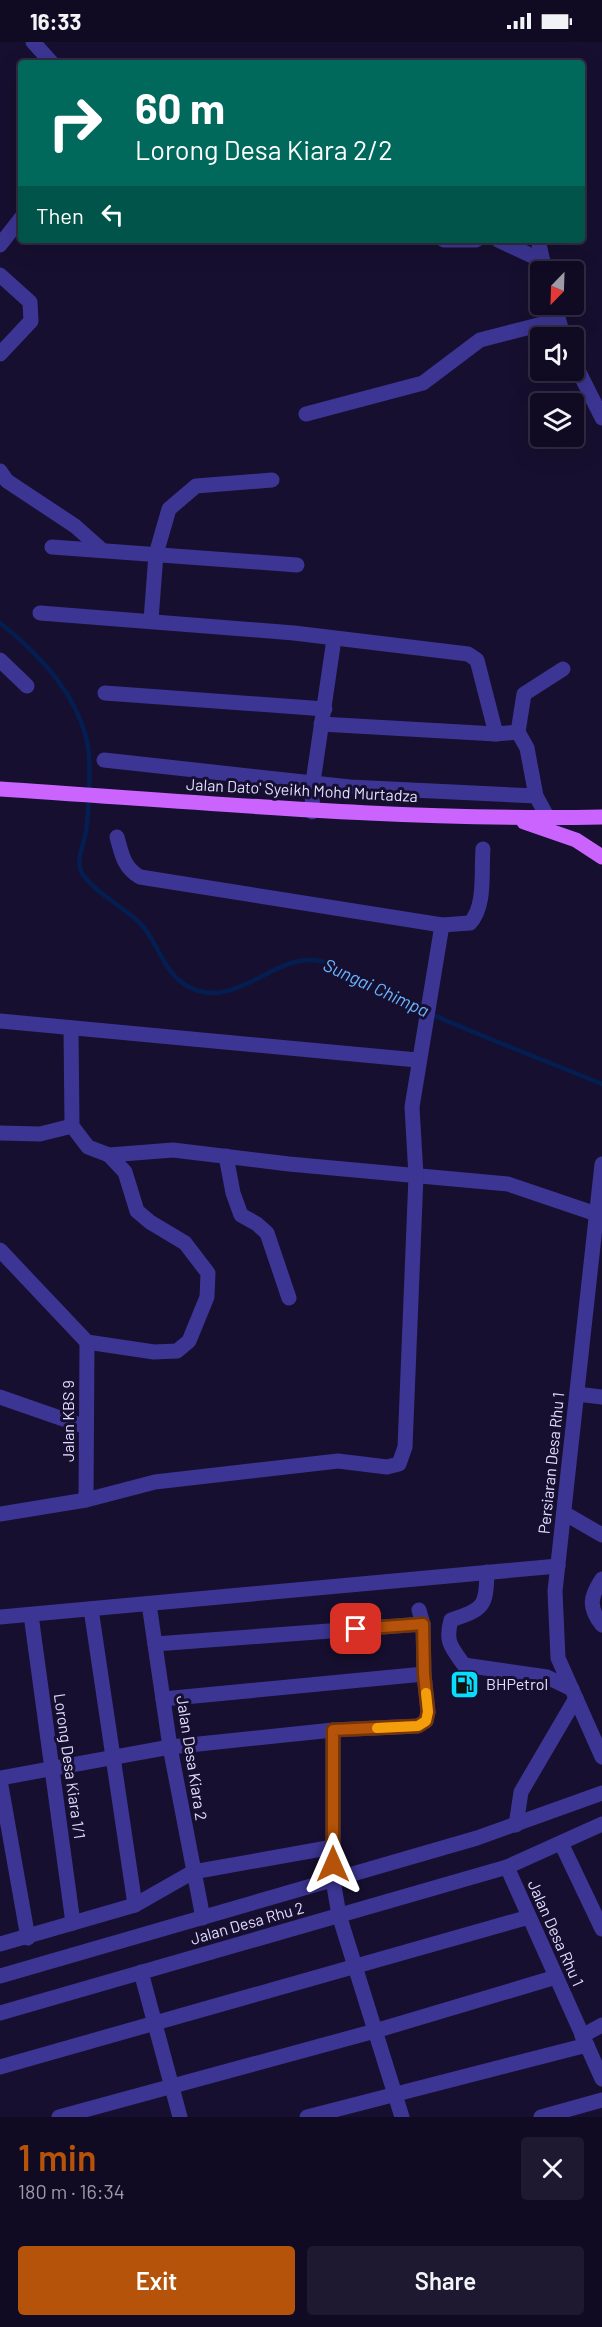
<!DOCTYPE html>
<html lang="en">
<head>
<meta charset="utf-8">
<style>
	:root { --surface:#100b23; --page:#1e1930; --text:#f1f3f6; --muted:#9c9ba6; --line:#302b41; --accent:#b45309 }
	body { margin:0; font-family:Barlow,sans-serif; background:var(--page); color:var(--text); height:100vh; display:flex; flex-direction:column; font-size:22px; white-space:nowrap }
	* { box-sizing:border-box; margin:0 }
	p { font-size:20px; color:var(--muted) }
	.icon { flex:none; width:33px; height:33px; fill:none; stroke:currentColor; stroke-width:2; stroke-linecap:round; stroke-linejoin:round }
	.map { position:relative; height:2075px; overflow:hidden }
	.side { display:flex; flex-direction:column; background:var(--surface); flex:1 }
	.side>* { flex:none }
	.banner { position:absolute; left:18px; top:18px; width:567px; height:183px; border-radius:6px; box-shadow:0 6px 24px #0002,0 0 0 2px var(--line); background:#00695c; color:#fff; overflow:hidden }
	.needle { width:39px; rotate:203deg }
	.tools { position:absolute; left:530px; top:219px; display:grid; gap:12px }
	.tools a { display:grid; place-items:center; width:54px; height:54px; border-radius:6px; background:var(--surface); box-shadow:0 6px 24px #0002,0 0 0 2px var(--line); font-size:30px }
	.pin { position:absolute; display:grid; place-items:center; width:51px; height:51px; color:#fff; margin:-26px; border-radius:12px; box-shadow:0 3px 9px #0006 }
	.me { position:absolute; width:66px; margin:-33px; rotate:0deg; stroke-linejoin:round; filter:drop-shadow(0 0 4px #0008) }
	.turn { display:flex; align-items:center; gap:21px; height:126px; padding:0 18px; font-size:27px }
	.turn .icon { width:78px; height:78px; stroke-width:2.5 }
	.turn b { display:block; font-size:42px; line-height:51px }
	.then { display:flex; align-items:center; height:57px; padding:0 18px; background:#0003; gap:12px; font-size:22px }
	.round { display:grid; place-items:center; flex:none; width:63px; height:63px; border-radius:6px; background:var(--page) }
	.headline { display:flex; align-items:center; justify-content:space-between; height:102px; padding:0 18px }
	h1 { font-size:36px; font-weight:600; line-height:45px; color:var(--accent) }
	.button { display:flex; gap:12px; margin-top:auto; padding:12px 18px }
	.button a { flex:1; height:69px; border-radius:6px; background:var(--accent); color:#fff; font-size:24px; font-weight:600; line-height:69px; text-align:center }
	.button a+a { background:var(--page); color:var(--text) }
	.status { display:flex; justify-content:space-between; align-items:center; height:42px; padding:0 30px; background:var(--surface); direction:ltr }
	.status svg { height:16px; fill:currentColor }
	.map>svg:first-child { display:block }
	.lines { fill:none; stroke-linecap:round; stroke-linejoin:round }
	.stream { stroke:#051e52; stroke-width:4.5 }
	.minor { stroke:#3c3593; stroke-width:15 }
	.major { stroke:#cb64ff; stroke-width:15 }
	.route-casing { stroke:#753606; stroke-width:15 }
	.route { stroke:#b45309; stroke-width:10 }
	.slow { stroke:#f59e0b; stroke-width:10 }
	.labels { text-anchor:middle; stroke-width:6; stroke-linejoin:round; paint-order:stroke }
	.street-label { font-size:16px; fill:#e2ddff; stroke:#160f2f }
	.poi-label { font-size:16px; fill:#e2ddff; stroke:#160f2f; text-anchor:start }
	.water-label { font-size:18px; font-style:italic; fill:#6bb5ff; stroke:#160f2f }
</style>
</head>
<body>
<div class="status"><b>16:33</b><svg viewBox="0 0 49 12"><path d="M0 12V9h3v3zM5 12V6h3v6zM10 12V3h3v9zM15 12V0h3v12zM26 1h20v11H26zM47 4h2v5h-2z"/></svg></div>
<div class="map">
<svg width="602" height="2075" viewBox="0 0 602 2075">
	<rect width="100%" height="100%" fill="#160f2f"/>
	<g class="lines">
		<path class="stream" d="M0 581C37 610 74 649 86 695 92 717 89 766 86 789 84 803 74 820 83 833 95 850 123 865 139 880 158 898 162 930 187 944 235 971 275 909 320 919 345 925 369 944 393 955 461 987 532 1013 602 1042"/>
		<g class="minor">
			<polyline points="33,0 52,21"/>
			<polyline points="444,198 476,198"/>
			<polyline points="498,198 543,219"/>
			<polyline points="538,198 544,224"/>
			<polyline points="0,203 21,176"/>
			<polyline points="0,233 30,260 31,279 0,312"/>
			<polyline points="554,262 564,296"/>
			<polyline points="573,318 602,376"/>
			<polyline points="306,372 423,341 480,298 558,278"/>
			<polyline points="0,429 7,439 75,484 102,508"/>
			<polyline points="52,505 297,523"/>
			<polyline points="40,571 294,591 468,612 477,618 496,692 518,690 527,706 536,754 548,776"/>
			<polyline points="151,578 156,512 169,467 196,444 272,438"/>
			<polyline points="0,618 27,644"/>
			<polyline points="105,651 325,667"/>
			<polyline points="321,682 496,692"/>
			<polyline points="518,690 524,652 563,627"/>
			<polyline points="104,718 350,745 536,754"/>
			<polyline points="312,770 313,740 334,597"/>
			<path d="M117 795C122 813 124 826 140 835L442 883 470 881C486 864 481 830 483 807"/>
			<polyline points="0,979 417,1018"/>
			<polyline points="71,986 72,1084 88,1105 109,1113 173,1108 289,1122 508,1142 602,1174"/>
			<polyline points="0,1091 40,1092 72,1084"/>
			<polyline points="226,1114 233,1151 241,1173 257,1182 267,1191 289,1256"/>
			<polyline points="602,1122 555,1549 558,1616 602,1715"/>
			<polyline points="0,1208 87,1300 154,1310 177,1309 189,1299 207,1255 208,1231 185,1201 150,1180 137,1169 125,1130 109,1113"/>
			<polyline points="577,1352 602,1355"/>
			<polyline points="0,1355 86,1385"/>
			<polyline points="86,1458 87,1300"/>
			<polyline points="564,1471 602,1493"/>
			<polyline points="0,1472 86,1458 155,1440 338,1419 387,1425 399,1422 405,1405 416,1134 412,1065 442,883"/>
			<path d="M487 1530C486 1565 484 1567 451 1578 445 1600 451 1605 464 1623L547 1635 572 1647"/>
			<path d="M602 1537C590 1555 588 1565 602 1583"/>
			<polyline points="149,1562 170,1705 203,1876"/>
			<polyline points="91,1567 135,1863"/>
			<polyline points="31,1573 73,1881"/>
			<polyline points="0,1575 558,1524"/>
			<polyline points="155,1602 423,1582"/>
			<polyline points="163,1657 424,1632 423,1582 419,1568"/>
			<polyline points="333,1688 333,1838 339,1873 402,2075"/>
			<polyline points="0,1736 170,1705 333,1688 418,1684 426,1679 428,1670 424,1632"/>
			<polyline points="0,1738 28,1896"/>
			<polyline points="516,1783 521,1750 576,1656"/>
			<polyline points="561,1801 602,1887"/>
			<polyline points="507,1825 602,2037"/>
			<polyline points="0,1902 135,1863 193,1830 333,1805"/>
			<polyline points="141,1930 180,2075"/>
			<polyline points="0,1934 477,1796 602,1751"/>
			<polyline points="0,1971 507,1825 602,1782"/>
			<polyline points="582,1994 602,1983"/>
			<polyline points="0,2025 529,1875"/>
			<polyline points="59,2075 375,1989 556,1935"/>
			<polyline points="307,2075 587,2003"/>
			<polyline points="541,2075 602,2058"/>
		</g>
		<g class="major">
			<path d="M0 747C201 760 401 779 602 775"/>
			<polyline points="524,780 576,798 602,815"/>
		</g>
	</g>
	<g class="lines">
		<defs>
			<polyline id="route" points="333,1822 333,1688 418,1684 426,1679 428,1670 424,1632 423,1582 356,1587"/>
		</defs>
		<use href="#route" class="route-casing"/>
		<use href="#route" class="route"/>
		<polyline class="slow" points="377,1686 418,1684 426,1679 428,1670 426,1651"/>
	</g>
	<defs>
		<symbol id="fuel-square" viewBox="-11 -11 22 22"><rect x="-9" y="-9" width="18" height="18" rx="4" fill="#09ddff" stroke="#160f2f"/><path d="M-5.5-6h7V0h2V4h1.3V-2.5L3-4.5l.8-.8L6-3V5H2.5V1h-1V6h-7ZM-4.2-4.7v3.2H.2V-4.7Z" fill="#111"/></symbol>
	</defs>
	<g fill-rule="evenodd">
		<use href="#fuel-square" x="448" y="1626" width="33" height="33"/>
	</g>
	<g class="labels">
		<g class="street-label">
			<text transform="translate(302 748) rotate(3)" y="6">Jalan Dato' Syeikh Mohd Murtadza</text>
			<text transform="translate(68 1379) rotate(-90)" y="6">Jalan KBS 9</text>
			<text transform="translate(551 1421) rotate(-84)" y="6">Persiaran Desa Rhu 1</text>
			<text transform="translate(192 1716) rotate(81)" y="6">Jalan Desa Kiara 2</text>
			<text transform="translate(70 1724) rotate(82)" y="6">Lorong Desa Kiara 1/1</text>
			<text transform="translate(247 1881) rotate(-16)" y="6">Jalan Desa Rhu 2</text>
			<text transform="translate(556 1891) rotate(66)" y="6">Jalan Desa Rhu 1</text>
		</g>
		<g class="poi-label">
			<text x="486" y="1648">BHPetrol</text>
		</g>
		<g class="water-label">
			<text transform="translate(376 946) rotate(25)" y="6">Sungai Chimpa</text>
		</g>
	</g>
</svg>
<div class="tools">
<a><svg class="needle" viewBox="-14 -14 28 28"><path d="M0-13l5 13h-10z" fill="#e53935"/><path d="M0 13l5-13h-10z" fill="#9c9ba6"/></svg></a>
<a><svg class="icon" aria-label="sound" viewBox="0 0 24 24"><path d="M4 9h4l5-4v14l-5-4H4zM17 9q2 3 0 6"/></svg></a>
<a><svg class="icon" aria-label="layers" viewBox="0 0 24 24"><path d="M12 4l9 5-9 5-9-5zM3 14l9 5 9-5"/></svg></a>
</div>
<div class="pin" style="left:356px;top:1587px;background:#d93025"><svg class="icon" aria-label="arrive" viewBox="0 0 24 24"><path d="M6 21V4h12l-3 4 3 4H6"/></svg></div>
<svg class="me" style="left:333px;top:1822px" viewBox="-20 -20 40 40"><path d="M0-17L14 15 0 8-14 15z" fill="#b45309" stroke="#fff" stroke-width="4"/></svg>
<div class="banner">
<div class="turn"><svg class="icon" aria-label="right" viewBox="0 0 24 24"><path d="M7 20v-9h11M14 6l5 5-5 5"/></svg><div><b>60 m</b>Lorong Desa Kiara 2/2</div></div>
<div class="then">Then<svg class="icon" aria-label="left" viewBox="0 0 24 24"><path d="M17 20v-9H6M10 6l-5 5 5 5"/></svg></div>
</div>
</div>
<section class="side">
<div class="headline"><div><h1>1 min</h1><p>180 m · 16:34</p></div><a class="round"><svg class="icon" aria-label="close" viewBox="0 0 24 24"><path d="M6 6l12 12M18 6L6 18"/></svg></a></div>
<div class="button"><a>Exit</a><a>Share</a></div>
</section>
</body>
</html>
